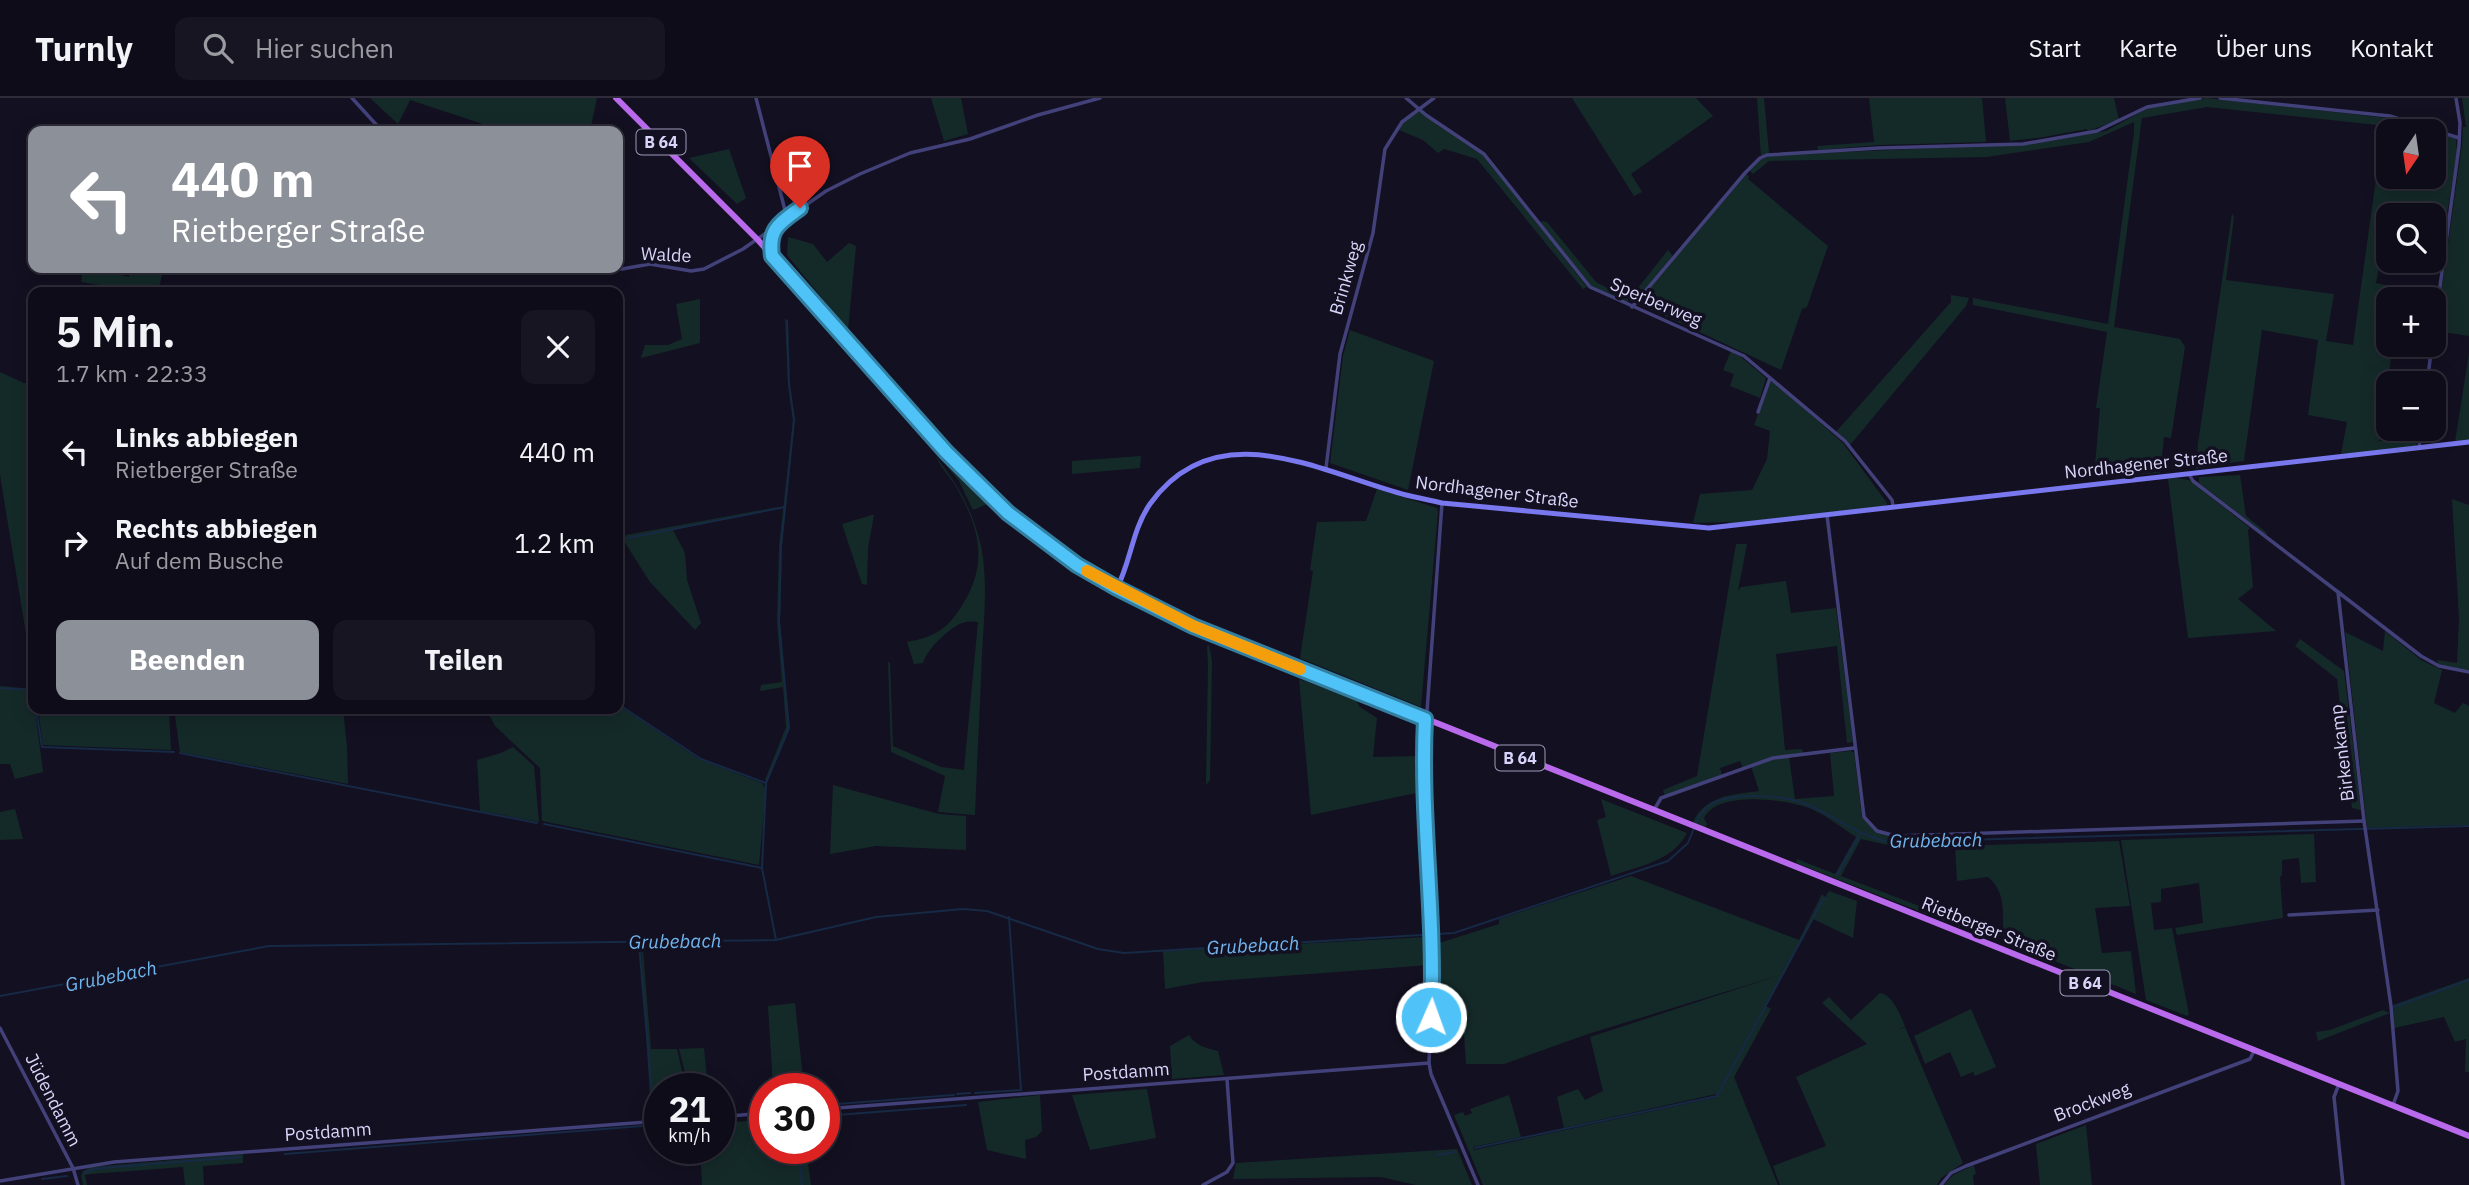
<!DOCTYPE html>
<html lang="de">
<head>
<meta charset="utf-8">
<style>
	:root { --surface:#0e0c19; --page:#171522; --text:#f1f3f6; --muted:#9b9ba2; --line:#2e2c38; --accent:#8c9099 }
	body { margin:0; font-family:"IBM Plex Sans",sans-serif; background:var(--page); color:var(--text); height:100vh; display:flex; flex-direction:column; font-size:26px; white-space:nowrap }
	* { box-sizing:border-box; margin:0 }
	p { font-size:23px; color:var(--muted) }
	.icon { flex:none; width:38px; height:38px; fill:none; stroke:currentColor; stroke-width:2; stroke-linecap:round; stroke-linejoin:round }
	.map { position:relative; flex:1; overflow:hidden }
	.side { position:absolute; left:28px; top:189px; width:595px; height:427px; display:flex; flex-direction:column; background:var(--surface); border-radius:14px; box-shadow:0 4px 18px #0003,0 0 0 2px var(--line) }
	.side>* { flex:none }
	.top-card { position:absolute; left:28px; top:28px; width:595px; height:147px; border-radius:14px; box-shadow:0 4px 18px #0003,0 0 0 2px var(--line); background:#8c9099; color:#fff; overflow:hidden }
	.needle { width:46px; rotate:193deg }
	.fabs { position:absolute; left:2376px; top:21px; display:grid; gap:14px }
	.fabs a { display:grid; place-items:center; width:70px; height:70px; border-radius:14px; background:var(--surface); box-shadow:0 4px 18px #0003,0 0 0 2px var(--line); font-size:35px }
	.speed { position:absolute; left:644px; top:975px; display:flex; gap:14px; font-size:35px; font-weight:700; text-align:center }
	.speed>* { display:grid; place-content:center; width:91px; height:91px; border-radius:50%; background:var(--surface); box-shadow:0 4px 18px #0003,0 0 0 2px var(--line); line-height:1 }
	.speed small { font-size:18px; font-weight:400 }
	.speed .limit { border:10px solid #d22; background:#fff; color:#111 }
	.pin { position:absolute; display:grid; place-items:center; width:60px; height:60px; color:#fff; margin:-72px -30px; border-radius:50% 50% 50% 0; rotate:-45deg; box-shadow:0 0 7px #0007 }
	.pin .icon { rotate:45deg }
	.me { position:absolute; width:77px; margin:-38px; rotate:2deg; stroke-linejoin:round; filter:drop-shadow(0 0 5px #0008) }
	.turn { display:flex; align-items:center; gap:24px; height:147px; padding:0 28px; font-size:32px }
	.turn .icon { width:91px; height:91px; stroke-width:2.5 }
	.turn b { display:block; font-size:49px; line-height:60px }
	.round { display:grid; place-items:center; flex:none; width:74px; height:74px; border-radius:14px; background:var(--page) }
	.headline { display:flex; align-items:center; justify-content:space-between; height:119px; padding:0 28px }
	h1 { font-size:42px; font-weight:700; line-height:52px }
	.cta { display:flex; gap:14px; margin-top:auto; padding:14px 28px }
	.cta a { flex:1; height:80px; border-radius:14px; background:var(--accent); color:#fff; font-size:28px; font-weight:700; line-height:80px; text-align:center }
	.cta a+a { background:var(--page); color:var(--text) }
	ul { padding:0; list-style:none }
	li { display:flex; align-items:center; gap:21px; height:91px; padding:0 28px }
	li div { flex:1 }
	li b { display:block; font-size:26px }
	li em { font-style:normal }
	header { display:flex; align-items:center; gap:42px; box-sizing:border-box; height:98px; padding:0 35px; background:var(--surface); border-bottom:2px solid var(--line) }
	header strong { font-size:33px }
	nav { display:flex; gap:38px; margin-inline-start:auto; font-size:24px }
	.search { width:490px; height:63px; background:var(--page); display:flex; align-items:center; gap:18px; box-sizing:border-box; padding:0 24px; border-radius:14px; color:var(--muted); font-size:26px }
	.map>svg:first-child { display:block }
	.green { fill:#142a29 }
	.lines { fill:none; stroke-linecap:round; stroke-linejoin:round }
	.stream { stroke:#162945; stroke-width:2 }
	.street { stroke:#42417a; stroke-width:3.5 }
	.secondary { stroke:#7978ee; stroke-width:5 }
	.primary { stroke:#b96aec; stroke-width:6 }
	.route-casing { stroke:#337fa1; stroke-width:18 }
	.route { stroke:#4fc3f7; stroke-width:12 }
	.slow { stroke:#f59e0b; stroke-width:12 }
	.labels { text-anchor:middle; stroke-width:7; stroke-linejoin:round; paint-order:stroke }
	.shield { fill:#131021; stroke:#9e9ab9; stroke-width:2 }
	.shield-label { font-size:16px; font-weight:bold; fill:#d9d5fa }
	.street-label { font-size:18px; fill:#d9d5fa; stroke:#131021 }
	.water-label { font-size:19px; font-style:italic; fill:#70b5ed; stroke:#131021 }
</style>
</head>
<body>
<header>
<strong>Turnly</strong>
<div class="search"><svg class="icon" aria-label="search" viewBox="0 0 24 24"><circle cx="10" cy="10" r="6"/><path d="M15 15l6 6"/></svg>Hier suchen</div>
<nav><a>Start</a><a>Karte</a><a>Über uns</a><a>Kontakt</a></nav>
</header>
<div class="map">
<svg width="2469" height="1087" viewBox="0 0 2469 1087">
	<rect width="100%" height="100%" fill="#131021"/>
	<g class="green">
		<polygon points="370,0 597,0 590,33 504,33 410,2 398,26"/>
		<polygon points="931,0 961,0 968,36 944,43"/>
		<polygon points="1572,0 1696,0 1713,18 1631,76 1642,94 1634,98"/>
		<polygon points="1757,0 1764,0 1769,55 1761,58"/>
		<polygon points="1869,0 1982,0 1986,44 1879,47 1818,52 1817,48 1874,44"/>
		<polygon points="2005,0 2114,0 2119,22 2088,33 2087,31 2044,39 2010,43"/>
		<polygon points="2207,0 2387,20 2432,33 2389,33 2389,79 2434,79 2434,34 2456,41 2457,53 2443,142 2434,141 2434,117 2425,117 2414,109 2389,117 2376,185 2401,190 2399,201 2389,201 2389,247 2393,247 2379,343 2417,341 2416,349 2341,356 2347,324 2308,317 2318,242 2262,232 2244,363 2200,369 2196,372 2198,345 2232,115 2234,119 2226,182 2334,196 2326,243 2353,247 2383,30 2377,27 2207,9 2142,20 2114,229 2180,241 2185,249 2171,340 2164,339 2160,375 2094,379 2100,310 2096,310 2107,234 1973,207 1973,200 2108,226 2134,35 2134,24 2089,44 1986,59 1769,63 1753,76 1749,72 1761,61 1772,57 2031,46 2106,33 2148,10"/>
		<polygon points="2462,0 2469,0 2469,238 2436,233 2440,218 2438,217 2462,46 2463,29 2466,29"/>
		<polygon points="1418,12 1484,57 1587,189 1583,191 1477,61 1444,51 1438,55 1423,42 1399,32 1403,24"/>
		<polygon points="729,51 746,100 737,106 689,60"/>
		<polygon points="1746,76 1749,78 1748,81 1828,148 1807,209 1802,211 1781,272 1637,205"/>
		<polygon points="1542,123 1547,124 1596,184 1629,201 1627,205 1591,189 1540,124"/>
		<polygon points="788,139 813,146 827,164 849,145 856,148 848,232 787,157"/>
		<polygon points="1668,152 1673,158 1635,203 1631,199"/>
		<polygon points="83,170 123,170 122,177 129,179 129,170 164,170 158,193 140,194 81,184"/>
		<polygon points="1951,197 1969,200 1966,208 1850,347 1836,334 1951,204"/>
		<polygon points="700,201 700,245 641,260 645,247 668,247 682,241 676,206"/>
		<polygon points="785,221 788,222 789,286 795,322 782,447 780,524 789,630 767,683 765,682 786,629 783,589 760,593 761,587 782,584 777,524 779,448 793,322 788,286"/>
		<polygon points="1350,232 1434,263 1408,392 1330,365 1343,258"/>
		<polygon points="1731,253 1741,259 1766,280 1760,300 1730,288 1734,276 1723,272"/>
		<polygon points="2469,255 2469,343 2455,344"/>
		<polygon points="0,274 24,285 33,286 33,579 0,377"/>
		<polygon points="1770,283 1773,283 1843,345 1887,405 1886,408 1729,426 1728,424 1693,425 1700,396 1752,392 1767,361 1770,333 1754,327"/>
		<polygon points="940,353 990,405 973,412 959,383 937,356"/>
		<path d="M935 358C958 385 973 414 981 448 988 483 984 520 982 556 980 610 977 663 975 717L938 714 945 678 891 654 888 564 890 565 893 648 941 669 964 672 978 524C976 524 968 523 966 524 952 526 926 552 923 565L914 566 907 544C935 539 948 531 963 506 990 463 978 425 953 384 947 376 939 366 935 358Z"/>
		<polygon points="1141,358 1140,370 1072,376 1072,363"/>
		<polygon points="2240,377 2246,418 2267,435 2266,437 2199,385 2199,379"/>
		<polygon points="2176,380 2189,382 2250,430 2248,432 2253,489 2238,501 2276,533 2188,540 2168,381"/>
		<polygon points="1377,391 1437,410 1438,414 1421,609 1300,560 1313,473 1310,472 1317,424 1366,423"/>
		<polygon points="2452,401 2469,407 2469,573 2438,566 2437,562 2457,565 2459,520"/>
		<polygon points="778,409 778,411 673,432 685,455 687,482 701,525 695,532 650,484 622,440 626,437"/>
		<polygon points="872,417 874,417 868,450 867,487 862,486 842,426"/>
		<polygon points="1736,446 1747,446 1738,493 1741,489 1786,483 1791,515 1836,510 1853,644 1847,645 1837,548 1776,556 1785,652 1802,651 1803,655 1772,659 1743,670 1740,663 1720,670 1722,677 1665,698 1663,692 1697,678"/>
		<polygon points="2385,533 2421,562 2442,572 2434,605 2455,615 2463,605 2469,608 2469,727 2367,730 2345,534 2383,553"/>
		<polygon points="2300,541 2344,573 2361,712 2352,710 2337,581 2295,548"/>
		<polygon points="1209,547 1212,563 1210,682 1206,687 1208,567 1207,548"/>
		<polygon points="1299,581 1356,602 1360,609 1377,620 1373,659 1419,658 1421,694 1311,717"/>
		<polygon points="0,588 33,591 33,611 35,611 43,674 15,681 10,666 0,666"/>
		<polygon points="618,607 699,661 762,685 766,691 759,767 542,723 540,670 495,628 486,611 618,611"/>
		<polygon points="38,611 169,611 171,652 43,647"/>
		<polygon points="174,611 343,611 347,649 348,686 180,654"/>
		<polygon points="513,649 534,668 539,724 480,713 477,662 501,655"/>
		<path d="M1851 653 1854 655 1862 720 1877 734 1896 739 1897 749 1861 741 1841 778 1961 824 1960 829 1796 765 1797 761 1835 776 1856 739C1839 728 1821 713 1803 708 1779 701 1717 693 1704 720L1707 726 1705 730 1693 724C1706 697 1732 697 1759 693L1751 668 1773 660 1789 659 1795 701 1834 698 1830 655Z"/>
		<polygon points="833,687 939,716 966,718 966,752 876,748 830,756"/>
		<path d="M1601 701 1687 735C1673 763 1639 768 1611 778L1597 722 1606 719Z"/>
		<polygon points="15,711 23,741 0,742 0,714"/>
		<polygon points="2314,736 2316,784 2301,785 2299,760 2282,762 2282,777 2280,779 2283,820 2177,837 2175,830 2203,825 2199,785 2161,791 2161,804 2151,805 2154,832 2172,830 2189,916 2187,918 2146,902 2121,742"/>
		<path d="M2119 743 2130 808 2095 810 2102 855 2131 853 2136 896 2003 842C2002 818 2008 796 1988 779L1957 783 1955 748Z"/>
		<polygon points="1631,778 1799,842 1822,796 1825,799 1829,793 1857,803 1853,840 1813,821 1766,908 1771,911 1734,979 1778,1087 1483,1087 1454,1017 1463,1014 1465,1018 1472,1015 1470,1011 1509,997 1521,1039 1473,1049 1474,1052 1717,999 1716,996 1564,1030 1557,999 1578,991 1585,1002 1603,993 1590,939 1780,877 1588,936 1504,966 1466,966 1463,922 1450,921 1449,908 1436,910 1436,846 1499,826 1499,821"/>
		<polygon points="1427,839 1429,867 1203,884 1165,891 1163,853"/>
		<polygon points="641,852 643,853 651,951 677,951 686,990 660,990 660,1018 654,1019 651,1018"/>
		<polygon points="2469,880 2469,974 2465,974 2466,941 2455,944 2444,919 2394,930 2393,907"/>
		<path d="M1880 895C1893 897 1900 917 1905 928L1899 932 1905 929 1963 1065 1941 1080 1937 1087H1780L1773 1068 1826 1048 1796 979 1867 946 1822 905 1829 899 1851 922Z"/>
		<polygon points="795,905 804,990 773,990 768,908"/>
		<polygon points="1971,911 1996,969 1975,978 1973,974 1961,979 1950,954 1925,966 1914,938"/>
		<polygon points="2383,912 2390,915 2318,943 2316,934 2330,932"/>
		<path d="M1189 937C1196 948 1206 950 1218 953L1224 977 1172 981 1170 948Z"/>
		<polygon points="704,950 708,990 689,990 679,951"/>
		<polygon points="1147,991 1156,1040 1090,1052 1072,997"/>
		<polygon points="1040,997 1042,1033 1036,1039 1025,1042 1026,1061 987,1052 978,1004"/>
		<polygon points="765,1022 765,1050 806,1050 811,1087 702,1087 700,1050 719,1050 719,1025"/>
		<polygon points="2086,1027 2092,1087 2040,1087 2036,1046"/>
		<polygon points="1457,1051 1472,1087 1416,1087 1381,1079 1233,1081 1236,1065"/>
		<polygon points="243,1056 243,1065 203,1068 204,1087 185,1087 183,1069 91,1076 85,1077 87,1087 83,1087 81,1078 83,1073 91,1069"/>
		<polygon points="1974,1067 1976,1076 1973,1077 1974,1087 1944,1087 1953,1077"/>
	</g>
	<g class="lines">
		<g class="stream">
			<polyline points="628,440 785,409"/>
			<polyline points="0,590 33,592"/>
			<polyline points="618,606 701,661 766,685"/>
			<polyline points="36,611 42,649 174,654"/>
			<polyline points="180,655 537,725"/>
			<path d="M1696 725C1700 716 1705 709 1713 705 1735 694 1786 697 1808 707 1837 719 1859 739 1891 744L2469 728"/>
			<polyline points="544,726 762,770 776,842"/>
			<polyline points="762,770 766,685 789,630 779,525 781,448 794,322 789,286 787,223"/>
			<polyline points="1837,777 1860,736"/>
			<polyline points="639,846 654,1019"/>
			<polyline points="0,898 269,848 776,842 876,819 963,811 987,813 1098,851 1124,855 1454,835 1668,763 1688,745 1694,730"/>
			<polyline points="2394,909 2469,882"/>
			<polyline points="975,995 1021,992 1009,819"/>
			<polyline points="957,996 970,995"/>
			<polyline points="824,1007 954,997"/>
			<polyline points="824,1018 966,1007"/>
			<polyline points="798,1050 802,1087"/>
			<polyline points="1475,1050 1717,998 1824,800"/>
			<polyline points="285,1056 655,1027"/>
			<polyline points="1437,1057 1454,1054"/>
			<polyline points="85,1075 94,1071 115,1069 240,1059"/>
			<polyline points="42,1081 67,1078"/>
		</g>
		<g class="street">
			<polyline points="352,0 382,33"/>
			<polyline points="756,0 787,120"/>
			<polyline points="1406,0 1426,17 1484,56 1590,189 1744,258 1845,343 1892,402 1893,408"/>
			<polyline points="2220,0 2390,18 2459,40"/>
			<polyline points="607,170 622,171 650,166 691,173 704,171 743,151 826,93 860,76 910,55 970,41 1038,17 1100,0"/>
			<polyline points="1632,209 1745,75 1760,60 1767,57 1879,50 2023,46 2097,33 2147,9 2200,0"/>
			<polyline points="2434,233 2459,48 2460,25 2456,0"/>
			<polyline points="2427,285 2432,247"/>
			<polyline points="1758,314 1770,280"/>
			<polyline points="2419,350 2421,331"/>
			<polyline points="1326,370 1340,256 1373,135 1385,51 1402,24 1434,0"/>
			<polyline points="2189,376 2193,383 2338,494 2364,723 2391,908 2398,993 2393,1007"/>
			<polyline points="1442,405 1424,655 1432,841 1432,892 1429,965 1431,976 1478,1087"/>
			<polyline points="1827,417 1864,719 1877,733 1896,738 2364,723"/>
			<polyline points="2338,494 2421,558 2439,568 2469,574"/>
			<polyline points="1654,712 1661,700 1773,660 1854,650"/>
			<polyline points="2289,817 2378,812"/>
			<polyline points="0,930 73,1070 78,1087"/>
			<polyline points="2339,986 2334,999 2343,1087"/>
			<polyline points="824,1011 1429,965"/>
			<polyline points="719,1019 765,1015"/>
			<polyline points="0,1083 114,1064 660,1023"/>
			<polyline points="1203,1087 1227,1074 1233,1065 1227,981"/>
			<polyline points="1941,1087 1951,1075 1966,1068 2250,961 2254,953"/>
		</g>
		<path class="secondary" d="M1117 490C1131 463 1132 432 1150 406 1217 313 1322 375 1406 397 1418 400 1430 402 1442 405L1709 430 2469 344"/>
		<g class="primary">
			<polyline points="616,0 758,142 936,343 996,404 1040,441 1077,467 1117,490 1202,531 2469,1038"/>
			<polyline points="772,156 771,141 775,129"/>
		</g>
	</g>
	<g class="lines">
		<defs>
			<path id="route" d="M800 110C780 125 768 130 772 158L946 354 1008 415 1077 467 1117 490 1193 528 1425 621C1420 720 1436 819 1431 919"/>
		</defs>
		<use href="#route" class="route-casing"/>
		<use href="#route" class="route"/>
		<polyline class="slow" points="1087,473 1193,528 1300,571"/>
	</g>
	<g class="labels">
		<g class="shield">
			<rect x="636.5" y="31.5" width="49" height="25" rx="5"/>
			<rect x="1495.5" y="647.5" width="49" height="25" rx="5"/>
			<rect x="2060.5" y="872.5" width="49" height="25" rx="5"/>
		</g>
		<g class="shield-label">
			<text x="661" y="50">B 64</text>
			<text x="1520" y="666">B 64</text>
			<text x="2085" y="891">B 64</text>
		</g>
		<g class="street-label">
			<text transform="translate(666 157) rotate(3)" y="6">Walde</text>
			<text transform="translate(1346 180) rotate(-74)" y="6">Brinkweg</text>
			<text transform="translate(1656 204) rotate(23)" y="6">Sperberweg</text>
			<text transform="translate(2146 366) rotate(-6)" y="6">Nordhagener Straße</text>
			<text transform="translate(1497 394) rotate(7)" y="6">Nordhagener Straße</text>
			<text transform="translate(2342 655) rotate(-97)" y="6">Birkenkamp</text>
			<text transform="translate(1989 831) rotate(22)" y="6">Rietberger Straße</text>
			<text transform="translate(1126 974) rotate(-4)" y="6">Postdamm</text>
			<text transform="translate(53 1002) rotate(63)" y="6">Jüdendamm</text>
			<text transform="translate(2092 1004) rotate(-21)" y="6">Brockweg</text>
			<text transform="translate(328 1034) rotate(-4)" y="6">Postdamm</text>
		</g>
		<g class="water-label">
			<text transform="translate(1936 742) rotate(-1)" y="7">Grubebach</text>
			<text transform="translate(675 843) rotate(-1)" y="7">Grubebach</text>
			<text transform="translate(1253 847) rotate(-3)" y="7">Grubebach</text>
			<text transform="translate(111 878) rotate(-11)" y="7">Grubebach</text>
		</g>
	</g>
</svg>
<div class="fabs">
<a><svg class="needle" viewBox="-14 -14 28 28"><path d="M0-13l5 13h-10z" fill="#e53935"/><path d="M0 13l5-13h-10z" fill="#9b9ba2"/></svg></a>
<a><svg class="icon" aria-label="search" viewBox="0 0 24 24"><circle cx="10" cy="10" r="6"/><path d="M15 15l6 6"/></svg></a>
<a>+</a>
<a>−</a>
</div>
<div class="speed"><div>21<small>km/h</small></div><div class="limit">30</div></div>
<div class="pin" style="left:800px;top:110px;background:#d93025"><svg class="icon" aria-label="arrive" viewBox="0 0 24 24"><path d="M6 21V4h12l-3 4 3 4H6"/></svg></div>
<svg class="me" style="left:1431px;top:919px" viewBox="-20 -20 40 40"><circle r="17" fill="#4fc3f7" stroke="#fff" stroke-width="3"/><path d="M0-11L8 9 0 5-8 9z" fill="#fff"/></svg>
<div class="top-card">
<div class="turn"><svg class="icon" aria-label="left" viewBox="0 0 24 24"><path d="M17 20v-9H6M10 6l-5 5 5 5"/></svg><div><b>440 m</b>Rietberger Straße</div></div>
</div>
<section class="side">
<div class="headline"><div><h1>5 Min.</h1><p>1.7 km · 22:33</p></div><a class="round"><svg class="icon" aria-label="close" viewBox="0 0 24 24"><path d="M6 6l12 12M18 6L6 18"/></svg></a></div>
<ul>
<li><svg class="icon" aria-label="left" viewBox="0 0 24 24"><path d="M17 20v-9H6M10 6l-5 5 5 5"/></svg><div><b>Links abbiegen</b><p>Rietberger Straße</p></div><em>440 m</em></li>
<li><svg class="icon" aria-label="right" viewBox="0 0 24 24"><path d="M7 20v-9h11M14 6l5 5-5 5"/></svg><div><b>Rechts abbiegen</b><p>Auf dem Busche</p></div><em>1.2 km</em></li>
</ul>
<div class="cta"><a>Beenden</a><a>Teilen</a></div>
</section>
</div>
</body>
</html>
